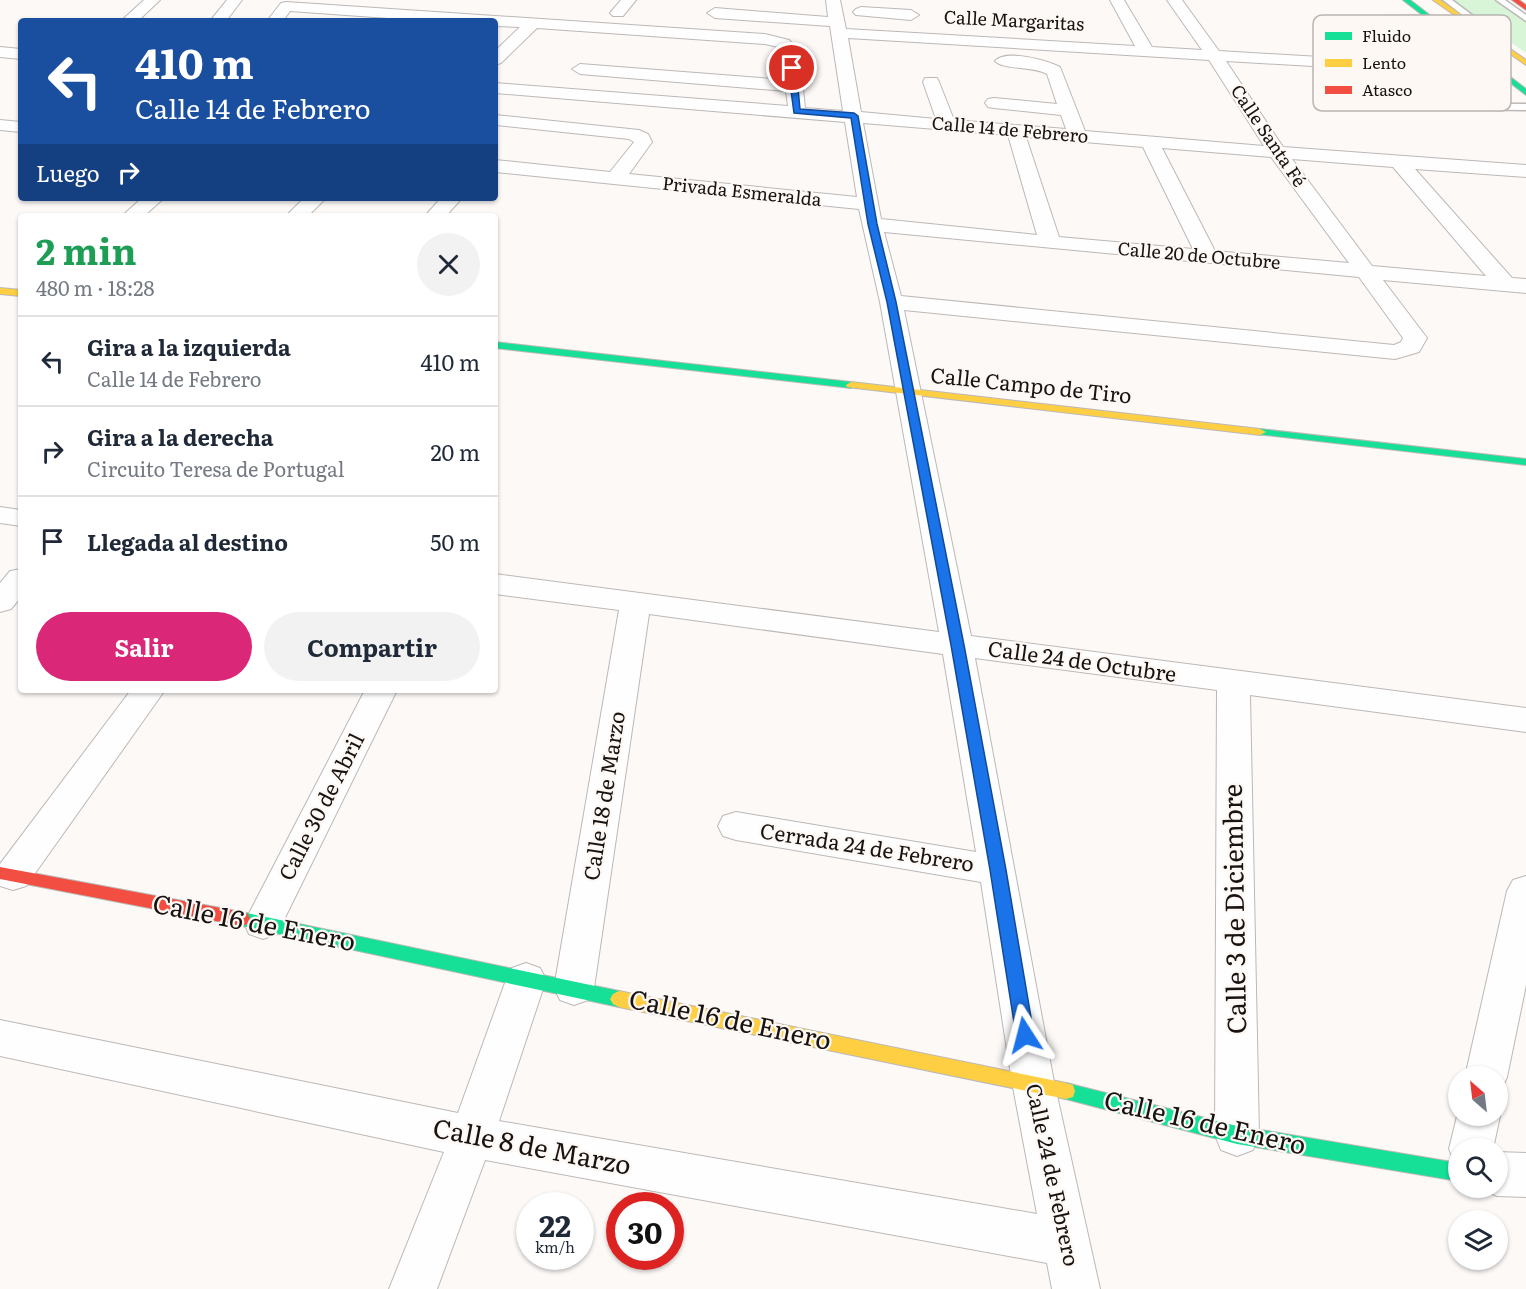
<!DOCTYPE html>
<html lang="es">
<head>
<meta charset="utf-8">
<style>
	:root { --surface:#fff; --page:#f2f2f3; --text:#1f2937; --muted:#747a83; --line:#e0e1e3; --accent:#db2777 }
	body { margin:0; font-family:Literata,serif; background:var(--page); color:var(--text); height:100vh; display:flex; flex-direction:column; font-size:22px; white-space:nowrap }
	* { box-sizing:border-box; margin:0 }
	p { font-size:20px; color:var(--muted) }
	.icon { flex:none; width:33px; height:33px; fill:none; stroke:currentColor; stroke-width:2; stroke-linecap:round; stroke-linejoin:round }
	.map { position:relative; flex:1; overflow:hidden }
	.side { position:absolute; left:18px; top:213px; width:480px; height:480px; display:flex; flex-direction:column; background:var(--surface); border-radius:6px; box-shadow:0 2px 4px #0004 }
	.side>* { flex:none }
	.hud { position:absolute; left:18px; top:18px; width:480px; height:183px; border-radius:6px; box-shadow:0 2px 4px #0004; background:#1a4fa0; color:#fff; overflow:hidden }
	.needle { width:39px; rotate:332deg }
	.tools { position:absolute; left:1448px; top:1066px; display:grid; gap:12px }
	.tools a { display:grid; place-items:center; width:60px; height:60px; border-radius:50%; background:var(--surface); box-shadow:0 2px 4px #0004; font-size:30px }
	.speed { position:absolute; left:516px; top:1192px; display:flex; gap:12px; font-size:30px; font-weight:700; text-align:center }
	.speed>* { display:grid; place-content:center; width:78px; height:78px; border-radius:50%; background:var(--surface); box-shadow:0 2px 4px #0004; line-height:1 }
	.speed small { font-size:15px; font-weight:400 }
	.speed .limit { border:9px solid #d22; background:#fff; color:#111 }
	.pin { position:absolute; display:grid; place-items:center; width:51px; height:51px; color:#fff; margin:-26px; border:3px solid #fff; border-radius:50%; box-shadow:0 2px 6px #0007 }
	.me { position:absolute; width:66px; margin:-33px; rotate:351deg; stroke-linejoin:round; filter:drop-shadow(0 0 4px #0008) }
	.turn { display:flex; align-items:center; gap:21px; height:126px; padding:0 18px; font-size:27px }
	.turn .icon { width:78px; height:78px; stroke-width:2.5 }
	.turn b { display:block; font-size:42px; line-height:51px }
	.then { display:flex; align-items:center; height:57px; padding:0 18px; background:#0003; gap:12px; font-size:22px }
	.round { display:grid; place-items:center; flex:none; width:63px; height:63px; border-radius:32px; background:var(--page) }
	.headline { display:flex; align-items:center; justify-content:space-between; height:102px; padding:0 18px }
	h1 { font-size:36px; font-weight:700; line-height:45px; color:#1e9e55 }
	.action { display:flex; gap:12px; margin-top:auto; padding:12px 18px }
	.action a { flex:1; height:69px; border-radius:36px; background:var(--accent); color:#fff; font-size:24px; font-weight:700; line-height:69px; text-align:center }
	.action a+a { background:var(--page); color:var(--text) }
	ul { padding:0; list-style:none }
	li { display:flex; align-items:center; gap:18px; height:90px; padding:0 18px; border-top:2px solid var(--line) }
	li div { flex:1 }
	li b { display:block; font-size:22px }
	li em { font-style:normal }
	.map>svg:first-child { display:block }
	.green { fill:#d8f6d7 }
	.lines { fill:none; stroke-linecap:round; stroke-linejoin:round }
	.lane-casing { stroke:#bcb8b6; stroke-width:3 }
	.street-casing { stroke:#bcb8b6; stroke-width:2 }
	.fast-casing { stroke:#bcb8b6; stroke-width:2 }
	.slow-casing { stroke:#bcb8b6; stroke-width:2 }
	.jam-casing { stroke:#bcb8b6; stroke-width:2 }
	.lane { fill:#fffefe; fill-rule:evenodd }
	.street { fill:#fffefe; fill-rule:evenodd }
	.fast { fill:#16e098; fill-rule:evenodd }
	.slow { fill:#ffcf43; fill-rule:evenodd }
	.jam { fill:#f24e42; fill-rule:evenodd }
	.route { fill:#1a73e8; stroke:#114b97; stroke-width:1.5 }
	.labels { text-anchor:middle; stroke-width:4.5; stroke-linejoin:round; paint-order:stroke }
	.far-street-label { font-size:18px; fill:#181311; stroke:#fef8f5 }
	.street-label { font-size:21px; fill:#181311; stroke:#fef8f5 }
	.near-street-label { font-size:26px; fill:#181311; stroke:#fef8f5 }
	.key { fill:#fef8f5; stroke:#b9b3b1; stroke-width:1.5 }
	.key-label { font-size:16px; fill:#181311 }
</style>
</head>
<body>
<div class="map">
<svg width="1526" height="1289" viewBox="0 0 1526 1289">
	<rect width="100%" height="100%" fill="#fcf9f7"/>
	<polygon class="green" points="1450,0 1496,0 1526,22 1526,53"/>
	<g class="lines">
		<defs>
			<g id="lane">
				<polygon points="1443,0 1452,0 1484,24 1477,26"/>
				<polygon points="1496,0 1505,0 1526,15 1526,21"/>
				<polygon points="1429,16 1433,18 1432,20 1336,21 1337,26 1452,34 1456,36 1455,38 1333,30 1329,28 1327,19 1331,17"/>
				<polygon points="1368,103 1526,104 1526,110 1365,108 1365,104"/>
			</g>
			<g id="street">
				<polygon points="144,0 160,0 138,21 121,21"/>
				<polygon points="227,0 242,0 226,21 210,21"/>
				<polygon points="621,0 636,0 623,16 613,16 610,13"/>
				<path d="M826 0H840L846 29 1135 46 1110 0H1124L1152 47 1202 50 1167 0H1182L1219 51 1505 68 1507 72 1505 76 1499 77 1226 61 1283 147 1526 165V177L1415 169 1512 278 1526 279V293L1383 280 1427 338 1419 352 1395 359 904 310 971 636 1526 708V732L1250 695 1259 1135 1253 1150 1237 1156 1221 1150 1215 1135 1217 690 975 658 1054 1082 1100 1289H1052L1047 1263 485 1160 437 1289H389L444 1152 0 1056V1020L458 1113 506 980 512 968 526 963 540 968 546 980 499 1121 1037 1214 1012 1082 981 882 736 840 723 836 718 826 723 816 736 812 976 852 943 654 649 614 594 988 588 1000 574 1005 560 1000 554 988 619 610 495 594V574L939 632 880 302 859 209 495 172V160L610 172 634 142 629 139 496 125 495 115 639 130 648 134 652 142 629 174 857 197 845 122 495 93V83L788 106 786 91 580 74 572 69 580 64 786 80 783 51 778 47 765 44 537 28 501 63 495 65V51L520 27 495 26V21H430L290 11 283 21H267L281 3 286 2 765 34 789 40 799 50 805 108 843 111 830 26 715 18 707 13 715 8 828 17ZM848 38 1209 60 1264 146 1085 131 1060 67C1047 60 1005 49 995 61 1003 70 1032 66 1047 74L1057 104 994 98 988 99 985 103 988 107 994 108 1061 115 1066 129 954 120 939 82 937 78H925L923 82 936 119 861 112ZM863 123 1008 135 1037 235 881 219ZM1026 137 1143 147 1193 249 1059 237ZM1162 148 1271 157 1349 263 1215 251ZM1292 159 1393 167 1486 276 1372 266ZM884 232 1359 277 1403 338 1401 342 1394 345 901 296Z"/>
				<polygon points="861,7 911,10 919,15 911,20 856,15 853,12 856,9"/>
				<polygon points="0,47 21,49 21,59 0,57"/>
				<polygon points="0,120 21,122 21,132 0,130"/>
				<polygon points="142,198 164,198 144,216 122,216"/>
				<polygon points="304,198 326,198 308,216 286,216"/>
				<polygon points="441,198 462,198 446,216 425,216"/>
				<polygon points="0,507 21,510 21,526 0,523"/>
				<polygon points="21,569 21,597 11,609 0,612 0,583 10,571"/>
				<polygon points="131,690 165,690 26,886 13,890 0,886 0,864"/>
				<polygon points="365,690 397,690 277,934 263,939 249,934 244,923"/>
				<polygon points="1526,876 1526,985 1507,1077 1501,1091 1497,1092 1497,1077 1465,1077 1507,891 1513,880"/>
				<polygon points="1497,1110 1500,1116 1493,1149 1458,1149 1458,1165 1455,1164 1449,1149 1458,1112 1458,1116 1497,1116"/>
				<polygon points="1497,1152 1526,1153 1526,1197 1497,1196 1481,1189 1497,1188"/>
			</g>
			<g id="fast">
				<polygon points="1403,0 1410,0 1526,89 1526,95"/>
				<polygon points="495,342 851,382 856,385 851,388 495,348"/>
				<polygon points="1260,429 1526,459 1526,465 1256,434 1254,432"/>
				<polygon points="242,912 619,991 625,994 628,999 625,1004 619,1007 242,926 236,924 234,919 236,914"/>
				<polygon points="1066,1083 1237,1126 1458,1163 1458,1181 1237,1144 1066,1099 1059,1097 1057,1091 1059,1085"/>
			</g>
			<g id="slow">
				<polygon points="1433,0 1440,0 1526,60 1526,65"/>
				<polygon points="0,288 21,290 21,296 0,294"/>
				<polygon points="851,382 1260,429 1266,432 1260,435 847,387 846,385"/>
				<polygon points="619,991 1066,1083 1073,1085 1075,1091 1073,1097 1066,1099 619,1007 613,1004 610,999 613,994"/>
			</g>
			<g id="jam">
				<polygon points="1512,0 1519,0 1526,5 1526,10"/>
				<polygon points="0,867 242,912 248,914 250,919 248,924 242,926 0,879"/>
			</g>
		</defs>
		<use href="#lane" class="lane-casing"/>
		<use href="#street" class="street-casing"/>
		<use href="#fast" class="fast-casing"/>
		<use href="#slow" class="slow-casing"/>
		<use href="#jam" class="jam-casing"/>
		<use href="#lane" class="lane"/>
		<use href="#street" class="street"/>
		<use href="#fast" class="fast"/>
		<use href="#slow" class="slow"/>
		<use href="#jam" class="jam"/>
	</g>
	<polygon class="route" points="792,66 796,68 800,109 854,113 858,116 877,224 896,302 964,645 1006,870 1034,1035 1031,1040 1025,1043 1019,1040 1016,1035 990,870 951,645 887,302 868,224 851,118 794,113 788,68"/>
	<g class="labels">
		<g class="far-street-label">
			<text transform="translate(1014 21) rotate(3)" y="6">Calle Margaritas</text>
			<text transform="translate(1010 130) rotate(5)" y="6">Calle 14 de Febrero</text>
			<text transform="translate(1268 136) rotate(56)" y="6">Calle Santa Fé</text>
			<text transform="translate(742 192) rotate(6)" y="6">Privada Esmeralda</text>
			<text transform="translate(1199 256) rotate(5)" y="6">Calle 20 de Octubre</text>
		</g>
		<g class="street-label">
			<text transform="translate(1031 386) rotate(6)" y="7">Calle Campo de Tiro</text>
			<text transform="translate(1082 662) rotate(8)" y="7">Calle 24 de Octubre</text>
			<text transform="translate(605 796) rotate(-81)" y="7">Calle 18 de Marzo</text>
			<text transform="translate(322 807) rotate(-63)" y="7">Calle 30 de Abril</text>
			<text transform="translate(867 848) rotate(9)" y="7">Cerrada 24 de Febrero</text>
			<text transform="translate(1052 1175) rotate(78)" y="7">Calle 24 de Febrero</text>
		</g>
		<g class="near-street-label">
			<text transform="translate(1235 909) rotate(-91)" y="9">Calle 3 de Diciembre</text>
			<text transform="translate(254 923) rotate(11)" y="9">Calle 16 de Enero</text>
			<text transform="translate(730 1020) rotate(12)" y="9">Calle 16 de Enero</text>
			<text transform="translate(1205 1123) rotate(13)" y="9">Calle 16 de Enero</text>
			<text transform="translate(532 1147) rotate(11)" y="9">Calle 8 de Marzo</text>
		</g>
	</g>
	<rect x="1313" y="15" width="198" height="96" rx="9" class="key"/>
	<rect x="1325" y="32" width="27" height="8" fill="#16e098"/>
	<rect x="1325" y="59" width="27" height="8" fill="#ffcf43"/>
	<rect x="1325" y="86" width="27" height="8" fill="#f24e42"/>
	<g class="key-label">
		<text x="1362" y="42">Fluido</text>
		<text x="1362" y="69">Lento</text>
		<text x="1362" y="96">Atasco</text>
	</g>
</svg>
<div class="tools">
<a><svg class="needle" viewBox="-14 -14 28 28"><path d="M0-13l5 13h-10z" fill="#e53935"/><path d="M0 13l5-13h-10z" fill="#747a83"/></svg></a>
<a><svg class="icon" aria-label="search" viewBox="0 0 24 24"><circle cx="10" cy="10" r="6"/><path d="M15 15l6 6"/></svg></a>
<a><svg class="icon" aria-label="layers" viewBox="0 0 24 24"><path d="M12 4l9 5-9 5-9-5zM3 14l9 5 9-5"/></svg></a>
</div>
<div class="speed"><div>22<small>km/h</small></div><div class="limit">30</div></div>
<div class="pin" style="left:792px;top:68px;background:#d93025"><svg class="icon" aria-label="arrive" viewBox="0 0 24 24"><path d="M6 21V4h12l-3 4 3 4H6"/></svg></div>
<svg class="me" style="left:1025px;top:1035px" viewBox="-20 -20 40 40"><path d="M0-17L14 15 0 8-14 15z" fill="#1a73e8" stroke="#fff" stroke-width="4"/></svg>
<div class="hud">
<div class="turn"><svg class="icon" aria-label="left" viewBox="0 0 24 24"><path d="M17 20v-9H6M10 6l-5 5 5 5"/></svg><div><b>410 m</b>Calle 14 de Febrero</div></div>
<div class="then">Luego<svg class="icon" aria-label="right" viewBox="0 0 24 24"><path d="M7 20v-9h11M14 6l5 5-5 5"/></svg></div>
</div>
<section class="side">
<div class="headline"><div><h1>2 min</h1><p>480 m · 18:28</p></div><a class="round"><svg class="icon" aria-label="close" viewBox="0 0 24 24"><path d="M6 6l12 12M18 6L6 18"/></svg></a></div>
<ul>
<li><svg class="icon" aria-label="left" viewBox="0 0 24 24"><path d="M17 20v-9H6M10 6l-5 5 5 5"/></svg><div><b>Gira a la izquierda</b><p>Calle 14 de Febrero</p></div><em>410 m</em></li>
<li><svg class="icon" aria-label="right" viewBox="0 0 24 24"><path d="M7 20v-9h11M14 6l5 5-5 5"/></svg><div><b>Gira a la derecha</b><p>Circuito Teresa de Portugal</p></div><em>20 m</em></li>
<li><svg class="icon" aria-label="arrive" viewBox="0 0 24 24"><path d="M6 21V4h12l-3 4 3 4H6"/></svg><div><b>Llegada al destino</b></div><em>50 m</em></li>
</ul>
<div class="action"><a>Salir</a><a>Compartir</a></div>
</section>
</div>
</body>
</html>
